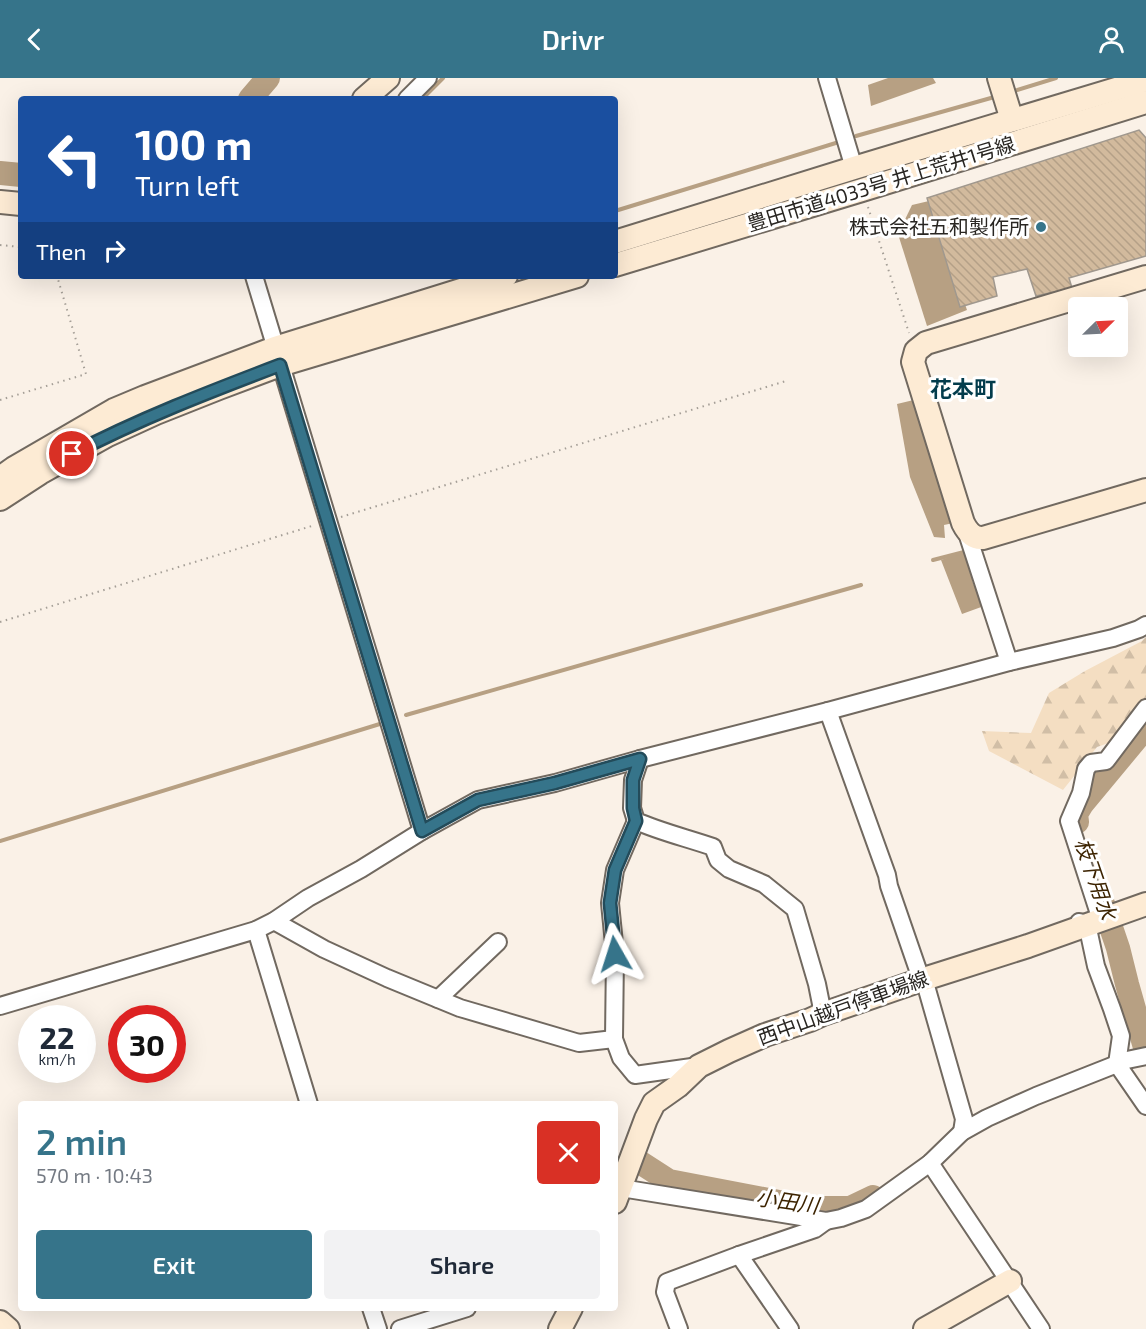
<!DOCTYPE html>
<html lang="en">
<head>
<meta charset="utf-8">
<style>
	:root { --surface:#fff; --page:#f2f2f3; --text:#1f2937; --muted:#747a83; --accent:#36748a }
	body { margin:0; font-family:"Exo 2","Noto Sans JP",sans-serif; background:var(--page); color:var(--text); height:100vh; display:flex; flex-direction:column; font-size:22px; white-space:nowrap }
	* { box-sizing:border-box; margin:0 }
	p { font-size:20px; color:var(--muted) }
	.icon { flex:none; width:33px; height:33px; fill:none; stroke:currentColor; stroke-width:2; stroke-linecap:round; stroke-linejoin:round }
	.map { position:relative; flex:1; overflow:hidden }
	.panel { position:absolute; left:18px; top:1023px; width:600px; height:210px; display:flex; flex-direction:column; background:var(--surface); border-radius:6px; box-shadow:0 6px 24px #0002 }
	.panel>* { flex:none }
	.top-card { position:absolute; left:18px; top:18px; width:600px; height:183px; border-radius:6px; box-shadow:0 6px 24px #0002; background:#1a4fa0; color:#fff; overflow:hidden }
	.needle { width:39px; rotate:66deg }
	.buttons { position:absolute; left:1068px; top:219px; display:grid; gap:12px }
	.buttons a { display:grid; place-items:center; width:60px; height:60px; border-radius:6px; background:var(--surface); box-shadow:0 6px 24px #0002; font-size:30px }
	.speed { position:absolute; left:18px; top:927px; display:flex; gap:12px; font-size:30px; font-weight:700; text-align:center }
	.speed>* { display:grid; place-content:center; width:78px; height:78px; border-radius:50%; background:var(--surface); box-shadow:0 6px 24px #0002; line-height:1 }
	.speed small { font-size:15px; font-weight:400 }
	.speed .limit { border:9px solid #d22; background:#fff; color:#111 }
	.pin { position:absolute; display:grid; place-items:center; width:51px; height:51px; color:#fff; margin:-26px; border:3px solid #fff; border-radius:50%; box-shadow:0 2px 6px #0007 }
	.me { position:absolute; width:66px; margin:-33px; rotate:354deg; stroke-linejoin:round; filter:drop-shadow(0 0 4px #0008) }
	.turn { display:flex; align-items:center; gap:21px; height:126px; padding:0 18px; font-size:27px }
	.turn .icon { width:78px; height:78px; stroke-width:2.5 }
	.turn b { display:block; font-size:42px; line-height:51px }
	.then { display:flex; align-items:center; height:57px; padding:0 18px; background:#0003; gap:12px; font-size:22px }
	.round { display:grid; place-items:center; flex:none; width:63px; height:63px; border-radius:6px; background:var(--page) }
	.overview { display:flex; align-items:center; justify-content:space-between; height:102px; padding:0 18px }
	h1 { font-size:36px; font-weight:600; line-height:45px; color:var(--accent) }
	.button { display:flex; gap:12px; margin-top:auto; padding:12px 18px }
	.button a { flex:1; height:69px; border-radius:6px; background:var(--accent); color:#fff; font-size:24px; font-weight:600; line-height:69px; text-align:center }
	.button a+a { background:var(--page); color:var(--text) }
	header { display:flex; justify-content:space-between; align-items:center; height:78px; padding:0 18px; background:var(--accent); color:#fff; font-size:27px; font-weight:600 }
	.map>svg:first-child { display:block }
	.forest { fill:url(#forest-firs) }
	.water { fill:#b7a083 }
	.lines { fill:none; stroke-linecap:round; stroke-linejoin:round }
	.stream { stroke:#b7a083; stroke-width:4 }
	.river { stroke:#b7a083; stroke-width:24 }
	.building { fill:url(#building-back-hatch); stroke:#a0988e; stroke-width:1.5 }
	.street-casing { stroke:#716960; stroke-width:20 }
	.secondary-casing { stroke:#716960; stroke-width:26 }
	.path { stroke:#a59f97; stroke-width:2; stroke-dasharray:1.5 4.5; stroke-linecap:butt }
	.street { stroke:#fff; stroke-width:16 }
	.secondary { stroke:#fdebd4; stroke-width:22 }
	.route-casing { stroke:#234b5a; stroke-width:15 }
	.route { stroke:#36748a; stroke-width:10 }
	.poi-dot { fill:#36748a; stroke:#fff; stroke-width:2 }
	.labels { text-anchor:middle; stroke-width:6; stroke-linejoin:round; paint-order:stroke }
	.street-label { font-size:20px; fill:#292622; stroke:#fff }
	.poi-label { font-size:20px; fill:#292622; stroke:#fff; text-anchor:end }
	.water-label { font-size:21px; font-style:italic; fill:#3c2300; stroke:#fff }
	.quarter-label { font-size:22px; font-weight:bold; fill:#033c4c; stroke:#fff }
</style>
</head>
<body>
<header><svg class="icon" aria-label="back" viewBox="0 0 24 24"><path d="M15 5l-7 7 7 7"/></svg>Drivr<svg class="icon" aria-label="person" viewBox="0 0 24 24"><circle cx="12" cy="8" r="4"/><path d="M4 21q1-7 8-7t8 7"/></svg></header>
<div class="map">
<svg width="1146" height="1251" viewBox="0 0 1146 1251">
	<defs>
		<pattern id="forest-firs" width="22" height="20" patternUnits="userSpaceOnUse" patternTransform="scale(1.5)"><rect width="22" height="20" fill="#f4dec2"/><path d="M5 1l3.5 6h-7zM16 11l3.5 6h-7z" fill="#d1bea6"/></pattern>
		<pattern id="building-back-hatch" width="6" height="6" patternUnits="userSpaceOnUse" patternTransform="scale(1.5)"><rect width="6" height="6" fill="#d2ba9d"/><path d="M-1 5l2 2M0 0l6 6M5-1l2 2" fill="none" stroke="#b4a087"/></pattern>
	</defs>
	<rect width="100%" height="100%" fill="#faf1e7"/>
	<polygon class="forest" points="1146,559 1146,652 1097,669 1063,712 989,673 982,653 1031,655 1049,615 1085,593 1142,563"/>
	<g class="water">
		<polygon points="888,0 933,0 936,5 871,28 868,7"/>
		<polygon points="929,123 967,232 927,248 898,156 912,127"/>
		<polygon points="922,320 958,444 944,447 945,460 934,459 910,399 897,326"/>
		<polygon points="966,473 973,505 984,528 962,536 941,482"/>
	</g>
	<g class="lines">
		<g class="stream">
			<polyline points="1011,14 1056,0"/>
			<polyline points="422,21 443,0"/>
			<polyline points="856,58 998,18"/>
			<polyline points="615,133 839,64"/>
			<polyline points="933,482 964,474"/>
			<polyline points="406,637 861,507"/>
			<polyline points="0,763 383,645"/>
		</g>
		<g class="river">
			<polyline points="250,21 268,0"/>
			<polyline points="0,95 21,97"/>
			<polyline points="1077,744 1076,736 1082,726 1146,649"/>
			<polyline points="1101,820 1118,870 1127,906 1146,973"/>
			<polyline points="638,1083 669,1103 810,1130 850,1130 873,1119"/>
		</g>
	</g>
	<polygon class="building" points="1139,52 1146,60 1146,178 1069,200 1072,210 1036,218 1027,191 993,199 997,218 960,229 927,120"/>
	<g class="lines">
		<defs>
			<g id="street">
				<polyline points="827,0 854,90"/>
				<polyline points="407,21 428,0"/>
				<polyline points="254,198 422,753"/>
				<polyline points="965,449 1009,584"/>
				<polyline points="828,633 887,797 889,808 919,895 924,901 964,1041 962,1054"/>
				<path d="M640 681 633 702 632 730 636 743C661 754 687 760 713 769L718 782 729 791 764 806 795 831 817 906 823 936"/>
				<polyline points="1101,842 1069,743 1081,715 1086,691 1091,685 1106,683 1146,630"/>
				<polyline points="274,843 324,871 387,900 460,930 579,965 614,961 621,980 635,997 699,988"/>
				<polyline points="1079,844 1087,846 1096,888 1112,931 1121,958 1117,986 1146,1028"/>
				<polyline points="256,852 309,1026"/>
				<polyline points="438,921 498,864"/>
				<polyline points="0,928 256,852 274,843 308,820 361,791 422,753 478,722 555,705 640,681 828,633 1009,584 1113,560 1139,551 1146,547"/>
				<polyline points="614,961 615,876 610,825 615,792 636,743"/>
				<polyline points="930,1085 1041,1251"/>
				<polyline points="621,1110 826,1143 841,1140 866,1131 930,1085 962,1054 987,1040 1036,1018 1127,982 1146,978"/>
				<polyline points="739,1177 790,1251"/>
				<polyline points="371,1230 378,1251"/>
				<polyline points="400,1251 467,1230"/>
				<polyline points="679,1251 665,1214 667,1204 739,1177 815,1151 826,1143"/>
			</g>
			<g id="secondary">
				<polyline points="999,0 1012,42"/>
				<polyline points="364,21 388,0"/>
				<polyline points="0,124 21,126"/>
				<polyline points="615,164 854,90 1146,2"/>
				<polyline points="615,187 862,112 1146,24"/>
				<path d="M1146 199 926 265 916 273 913 284 963 445C967 453 973 461 983 460L1146 412"/>
				<polyline points="0,400 14,390 114,332 145,319 275,270 506,198"/>
				<polyline points="0,421 40,395 108,357 156,335 219,310 280,287 577,198"/>
				<polyline points="615,1124 646,1041 654,1025 678,1008 699,988 729,973 765,957 810,942 823,936 924,901 1028,868 1146,826"/>
				<polyline points="0,1244 8,1251"/>
				<polyline points="560,1251 571,1230"/>
				<polyline points="925,1251 1010,1203"/>
			</g>
		</defs>
		<use href="#street" class="street-casing"/>
		<use href="#secondary" class="secondary-casing"/>
		<g class="path">
			<polyline points="868,129 909,255"/>
			<polyline points="0,167 21,169"/>
			<polyline points="0,322 86,296 57,198"/>
			<polyline points="341,439 786,303"/>
			<polyline points="0,544 315,447"/>
		</g>
		<use href="#street" class="street"/>
		<use href="#secondary" class="secondary"/>
	</g>
	<g class="lines">
		<defs>
			<path id="route" d="M72 376C139 341 209 314 280 287L422 753 478 722 555 705 640 681 633 702V730L636 743 615 792 610 825 615 876"/>
		</defs>
		<use href="#route" class="route-casing"/>
		<use href="#route" class="route"/>
	</g>
	<circle class="poi-dot" cx="1041" cy="149" r="6"/>
	<g class="labels">
		<g class="street-label">
			<text transform="translate(881 106) rotate(-17)" y="7">豊田市道4033号 井上荒井1号線</text>
			<text transform="translate(843 930) rotate(-20)" y="7">西中山越戸停車場線</text>
		</g>
		<g class="poi-label">
			<text x="1029" y="156">株式会社五和製作所</text>
		</g>
		<g class="water-label">
			<text transform="translate(1095 801) rotate(71)" y="7">枝下用水</text>
			<text transform="translate(787 1124) rotate(8)" y="7">小田川</text>
		</g>
		<g class="quarter-label">
			<text x="963" y="319">花本町</text>
		</g>
	</g>
</svg>
<div class="buttons">
<a><svg class="needle" viewBox="-14 -14 28 28"><path d="M0-13l5 13h-10z" fill="#e53935"/><path d="M0 13l5-13h-10z" fill="#747a83"/></svg></a>
</div>
<div class="speed"><div>22<small>km/h</small></div><div class="limit">30</div></div>
<div class="pin" style="left:72px;top:376px;background:#d93025"><svg class="icon" aria-label="arrive" viewBox="0 0 24 24"><path d="M6 21V4h12l-3 4 3 4H6"/></svg></div>
<svg class="me" style="left:615px;top:876px" viewBox="-20 -20 40 40"><path d="M0-17L14 15 0 8-14 15z" fill="#36748a" stroke="#fff" stroke-width="4"/></svg>
<div class="top-card">
<div class="turn"><svg class="icon" aria-label="left" viewBox="0 0 24 24"><path d="M17 20v-9H6M10 6l-5 5 5 5"/></svg><div><b>100 m</b>Turn left</div></div>
<div class="then">Then<svg class="icon" aria-label="right" viewBox="0 0 24 24"><path d="M7 20v-9h11M14 6l5 5-5 5"/></svg></div>
</div>
<section class="panel">
<div class="overview"><div><h1>2 min</h1><p>570 m · 10:43</p></div><a class="round" style="background:#d93025;color:#fff"><svg class="icon" aria-label="close" viewBox="0 0 24 24"><path d="M6 6l12 12M18 6L6 18"/></svg></a></div>
<div class="button"><a>Exit</a><a>Share</a></div>
</section>
</div>
</body>
</html>
